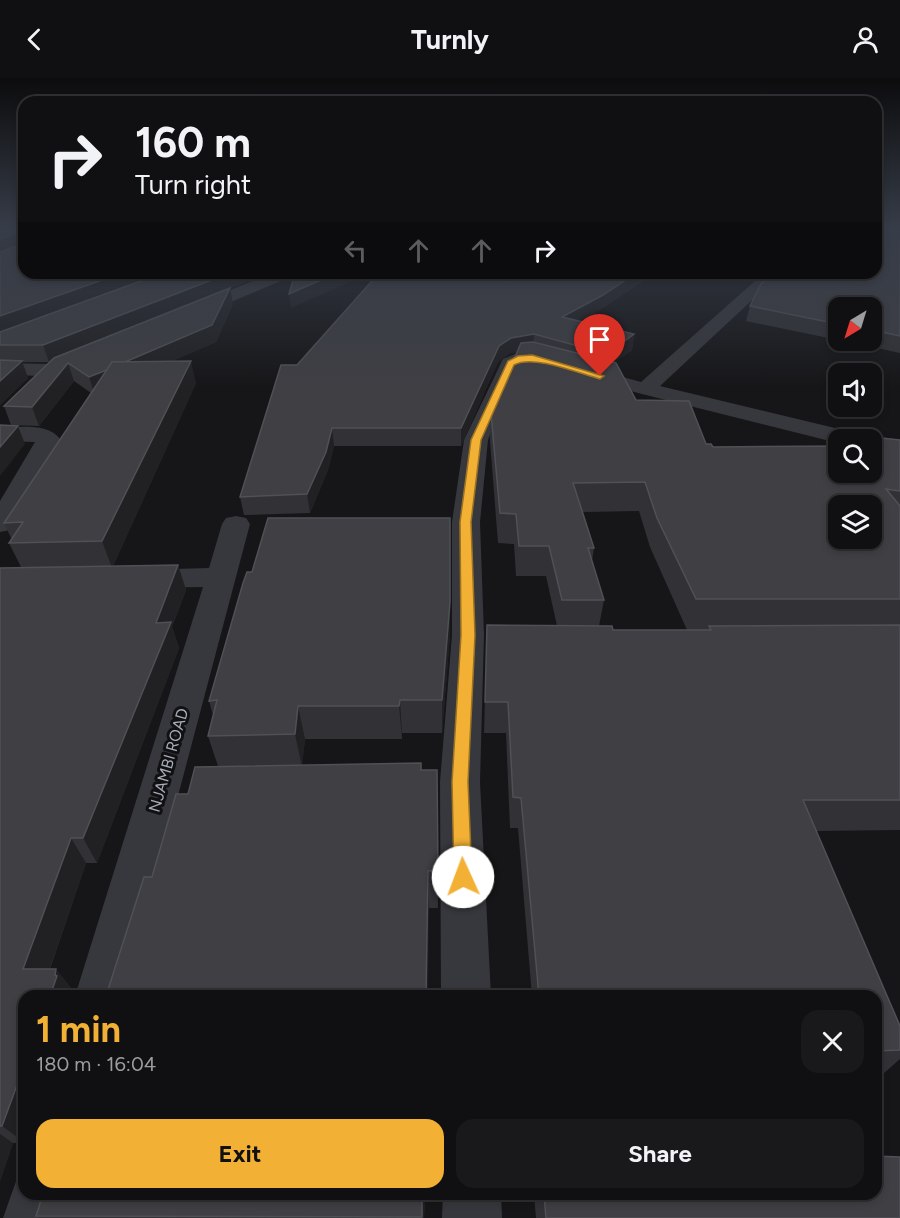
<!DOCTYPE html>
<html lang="en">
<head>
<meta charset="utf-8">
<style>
	:root { --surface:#101012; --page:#19191b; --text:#f1f3f6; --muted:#9c9d9f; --line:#303032; --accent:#f2b134 }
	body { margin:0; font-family:Figtree,sans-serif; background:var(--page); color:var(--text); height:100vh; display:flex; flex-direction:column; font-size:22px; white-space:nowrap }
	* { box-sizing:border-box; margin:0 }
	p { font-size:20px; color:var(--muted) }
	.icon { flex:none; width:33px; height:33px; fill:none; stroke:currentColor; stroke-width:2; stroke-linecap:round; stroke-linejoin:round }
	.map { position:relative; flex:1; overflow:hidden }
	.drawer { position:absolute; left:18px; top:912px; width:864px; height:210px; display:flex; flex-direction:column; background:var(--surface); border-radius:18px; box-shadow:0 3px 9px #0003,0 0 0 2px var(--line) }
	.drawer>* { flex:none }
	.top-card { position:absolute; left:18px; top:18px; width:864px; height:183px; border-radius:18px; box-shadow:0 3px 9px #0003,0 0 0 2px var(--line); background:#101012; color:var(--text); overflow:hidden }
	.needle { width:39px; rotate:218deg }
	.controls { position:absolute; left:828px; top:219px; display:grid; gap:12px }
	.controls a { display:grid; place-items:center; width:54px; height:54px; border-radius:12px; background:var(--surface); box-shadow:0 3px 9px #0003,0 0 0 2px var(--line); font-size:30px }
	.pin { position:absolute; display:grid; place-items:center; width:51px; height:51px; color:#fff; margin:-62px -26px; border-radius:50% 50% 50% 0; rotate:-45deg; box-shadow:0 0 6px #0007 }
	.pin .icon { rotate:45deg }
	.me { position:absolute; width:66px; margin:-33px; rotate:358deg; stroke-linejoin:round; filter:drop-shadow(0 0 4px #0008) }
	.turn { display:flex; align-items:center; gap:21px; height:126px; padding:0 18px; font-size:27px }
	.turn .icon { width:78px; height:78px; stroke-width:2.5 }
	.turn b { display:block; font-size:42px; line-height:51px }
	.lanes { display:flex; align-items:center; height:57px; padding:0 18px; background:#0003; justify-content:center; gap:30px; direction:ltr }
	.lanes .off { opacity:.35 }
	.round { display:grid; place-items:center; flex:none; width:63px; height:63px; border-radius:18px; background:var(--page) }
	.overview { display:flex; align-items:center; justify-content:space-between; height:102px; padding:0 18px }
	h1 { font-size:36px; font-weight:700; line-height:45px; color:var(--accent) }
	.button { display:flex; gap:12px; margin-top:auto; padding:12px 18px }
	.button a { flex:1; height:69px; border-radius:18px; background:var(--accent); color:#111; font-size:24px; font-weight:700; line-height:69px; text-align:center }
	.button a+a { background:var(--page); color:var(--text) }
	header { display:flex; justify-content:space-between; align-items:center; height:78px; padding:0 18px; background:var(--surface); font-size:27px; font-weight:700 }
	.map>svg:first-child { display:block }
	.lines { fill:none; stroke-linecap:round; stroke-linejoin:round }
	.minor { fill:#37383d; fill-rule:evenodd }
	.wall { fill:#323236; fill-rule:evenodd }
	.shaded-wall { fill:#212124 }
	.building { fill:#3f3f44; stroke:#4f5156; stroke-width:1.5; fill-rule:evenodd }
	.route { fill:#f2b134; stroke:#9d7322; stroke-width:1.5 }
	.labels { text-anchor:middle; stroke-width:6; stroke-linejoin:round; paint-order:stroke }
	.street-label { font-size:16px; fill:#a8adb8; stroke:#111113 }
</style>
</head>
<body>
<header><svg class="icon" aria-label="back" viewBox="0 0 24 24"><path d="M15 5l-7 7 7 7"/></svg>Turnly<svg class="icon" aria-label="person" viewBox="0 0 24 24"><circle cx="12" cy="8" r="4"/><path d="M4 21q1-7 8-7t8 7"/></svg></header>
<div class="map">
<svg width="900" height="1140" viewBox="0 0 900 1140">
	<rect width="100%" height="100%" fill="#161618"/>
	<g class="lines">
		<g class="minor">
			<polygon points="274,195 296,195 293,198 197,238 185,238 182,234 185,230"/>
			<polygon points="764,195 781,195 660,308 864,357 867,362 838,362 838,365 638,315 531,286 518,288 488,362 480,444 484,557 480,704 491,918 441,918 440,704 452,557 452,444 464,362 503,281 518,275 532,274 641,304"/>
			<polygon points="83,273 90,275 93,279 90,283 52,298 0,297 0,285 49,286"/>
			<path d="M0 349C18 350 48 344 60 361L14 446 10 452 0 454V423L35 364 0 363Z"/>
			<polygon points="236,438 246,440 250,446 125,918 75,918 203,509 138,510 127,507 123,501 127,495 138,492 209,490 222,446 226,440"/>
			<polygon points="24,1093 24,1116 69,1116 63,1140 3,1140 19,1095"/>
			<polygon points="443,1116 501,1116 502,1140 442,1140"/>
		</g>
	</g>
	<g class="wall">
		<polygon points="0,150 24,150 24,195 255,200 230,210 233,226 216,264 172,283 196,305 113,488 178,487 186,512 172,549 179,570 97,785 86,785 50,891 74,913 74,918 24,918 24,1065 13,1065 0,1103 0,490 21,489 9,465 12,462 4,445 91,315 74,303 39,348 11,347 4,328 52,282 49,284 22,284 28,300 0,327"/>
		<polygon points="900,150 900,275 841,262 872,262 872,230 838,230 838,262 746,243 750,228"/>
		<path d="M379 195H655L601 231 580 243 634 256 632 272 614 284 636 322 706 366 713 369 838 394 872 362H852L853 357 900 362V752L816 753 900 948V981L883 996H876V918H532L518 750H510L506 655H484L487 547 557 548 546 498H516L514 466 498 465 490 363 491 335 517 274 510 275 498 284 461 368H334L328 392 310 435 244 437 240 419 297 287ZM639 433 650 469 687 552H613L599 548 604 522 592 483 594 470 583 434Z"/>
		<polygon points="450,440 450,557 442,655 402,655 402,661 305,661 302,687 421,692 437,692 438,830 429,830 152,799 188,716 218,688 208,658 213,637 209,623 252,494"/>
		<polygon points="43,1116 425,1116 424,1140 39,1140 36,1138"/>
		<polygon points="534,1116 876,1116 900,1140 536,1140"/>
	</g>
	<g class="shaded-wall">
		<polygon points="19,154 23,167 0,176 0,161"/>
		<polygon points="122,195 164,195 0,256 0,238"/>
		<polygon points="230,195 257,195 255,200 230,210 233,226 216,264 95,317 89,299 230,210 49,284 43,267"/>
		<polygon points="337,195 370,195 291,230 289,216"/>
		<polygon points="636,195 655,195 601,231 561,254 562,239"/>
		<polygon points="534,256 533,272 510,275 498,284 461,368 461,350 499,268 511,260"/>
		<polygon points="634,256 632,272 604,292 607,276"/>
		<polygon points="22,283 28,300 0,327 0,303"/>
		<polygon points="191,283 196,305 112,490 102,463"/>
		<polygon points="68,285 74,303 39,348 32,329"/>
		<polygon points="18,348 25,366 0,398 0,369"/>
		<polygon points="332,350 334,368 328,392 310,435 307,416"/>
		<polygon points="178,487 186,512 172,549 179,570 97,785 83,760 156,545"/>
		<polygon points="450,524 450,557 442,655 442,622"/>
		<polygon points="400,622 402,655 402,661 399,628"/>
		<polygon points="298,628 305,661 302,689 295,656"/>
		<polygon points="437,692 438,732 438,830 438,792"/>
		<polygon points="71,760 86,785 42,913 23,891"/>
		<polygon points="428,793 429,830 428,918 426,918"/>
		<polygon points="56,891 74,913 73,918 50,918"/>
		<polygon points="24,988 24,1064 2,1048"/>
		<polygon points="0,1056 13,1065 0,1103"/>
		<polygon points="422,1116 425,1116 424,1140 422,1140"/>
	</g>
	<g class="building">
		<polygon points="0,150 24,150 24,195 122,195 0,238 0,174 21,166 22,156 19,154 0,161"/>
		<polygon points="876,150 900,150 900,258 872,252 872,230 838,230 838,246 750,228 761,206 773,195 876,195"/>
		<polygon points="163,195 230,195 43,267 0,267 0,254"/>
		<polygon points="295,195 337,195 289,216"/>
		<polygon points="379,195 636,195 603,217 562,239 634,256 607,276 534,256 511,260 499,268 461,350 332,350 326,374 307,416 240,419 281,287 297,287"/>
		<polygon points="230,210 212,247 125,284 112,284 107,292 89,299 68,285 32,329 4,328 54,280"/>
		<path d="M533 264 616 285 636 322 689 323 706 366H711L713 369 838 368V394H872V362H857L853 357 900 362V413L886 411 900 428V521H696L657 440 645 404 573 405 594 470H588L604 522H562L549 468H519L516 436 500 435 491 335 521 265ZM838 428H872V460H838Z"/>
		<polygon points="0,282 22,283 0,303"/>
		<polygon points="191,283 102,463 9,465 23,444 4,445 112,284"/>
		<polygon points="0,347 18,348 0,369"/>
		<polygon points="268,440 450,440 450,524 442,622 400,622 399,628 298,628 295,656 208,658 217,622 209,623 243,505 247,494 252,494"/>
		<polygon points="178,487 156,545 171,544 83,760 71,760 23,891 56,891 55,897 57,898 50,918 24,918 24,988 2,1048 0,1048 0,490"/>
		<polygon points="487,547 612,548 613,552 711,552 709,548 900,547 900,722 803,722 900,948 900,972 876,973 876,918 539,918 521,720 513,719 508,624 485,624"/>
		<polygon points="421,685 421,692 437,692 438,792 428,793 426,918 106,918 144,799 152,799 176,716 188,716 195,689"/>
		<polygon points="876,1078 900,1079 900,1140 546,1140 544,1116 876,1116"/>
		<polygon points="43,1116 422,1116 422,1139 36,1138"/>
	</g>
	<linearGradient id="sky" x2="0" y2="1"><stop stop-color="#0c0c0d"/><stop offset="0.48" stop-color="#363c48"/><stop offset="1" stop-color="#363c48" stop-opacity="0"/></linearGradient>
	<rect width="900" height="310" fill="url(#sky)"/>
	<path class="route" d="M532 277 604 298 600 301C578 295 533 276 514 287L481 362 471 444 475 557 468 704 472 799 469 805 463 807 457 805 454 799 452 704 461 557 460 444 471 362 508 283 518 278Z"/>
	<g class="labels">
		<g class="street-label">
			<text transform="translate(168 682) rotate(-74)" y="6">NJAMBI ROAD</text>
		</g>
	</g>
</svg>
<div class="controls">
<a><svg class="needle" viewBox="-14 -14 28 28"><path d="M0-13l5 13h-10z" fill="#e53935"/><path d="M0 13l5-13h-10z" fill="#9c9d9f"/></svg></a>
<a><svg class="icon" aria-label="sound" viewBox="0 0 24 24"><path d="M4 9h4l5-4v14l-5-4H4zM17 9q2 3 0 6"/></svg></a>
<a><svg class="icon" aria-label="search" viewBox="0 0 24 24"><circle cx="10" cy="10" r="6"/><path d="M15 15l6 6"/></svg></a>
<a><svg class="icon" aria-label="layers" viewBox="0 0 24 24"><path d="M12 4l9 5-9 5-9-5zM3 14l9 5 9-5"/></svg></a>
</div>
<div class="pin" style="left:600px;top:298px;background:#d93025"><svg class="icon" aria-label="arrive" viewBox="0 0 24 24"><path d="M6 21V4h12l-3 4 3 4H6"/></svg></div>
<svg class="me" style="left:463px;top:799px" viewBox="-20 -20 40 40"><circle r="19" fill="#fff"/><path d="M0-13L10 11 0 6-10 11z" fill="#f2b134"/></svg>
<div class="top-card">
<div class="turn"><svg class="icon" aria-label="right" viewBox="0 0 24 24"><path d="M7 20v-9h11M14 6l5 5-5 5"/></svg><div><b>160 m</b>Turn right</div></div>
<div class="lanes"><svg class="icon off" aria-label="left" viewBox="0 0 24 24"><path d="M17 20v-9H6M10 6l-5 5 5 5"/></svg><svg class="icon off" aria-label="ahead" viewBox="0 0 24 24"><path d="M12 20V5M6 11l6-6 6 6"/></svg><svg class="icon off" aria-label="ahead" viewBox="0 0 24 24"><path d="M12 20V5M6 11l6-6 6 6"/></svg><svg class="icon" aria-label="right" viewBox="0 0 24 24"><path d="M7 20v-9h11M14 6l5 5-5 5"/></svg></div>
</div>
<section class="drawer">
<div class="overview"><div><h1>1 min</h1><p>180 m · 16:04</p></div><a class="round"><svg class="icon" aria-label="close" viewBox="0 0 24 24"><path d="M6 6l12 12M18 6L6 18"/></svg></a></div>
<div class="button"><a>Exit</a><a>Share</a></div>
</section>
</div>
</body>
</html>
